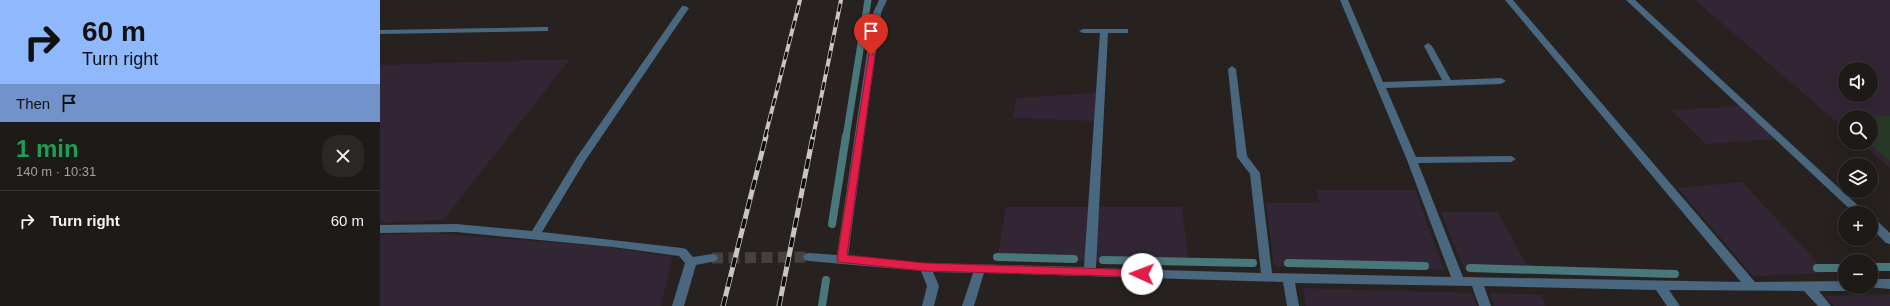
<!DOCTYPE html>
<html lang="en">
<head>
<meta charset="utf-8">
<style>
	:root { --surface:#1d1a17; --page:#2a2724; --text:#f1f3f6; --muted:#a0a1a1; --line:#3b3836 }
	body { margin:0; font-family:Arial,sans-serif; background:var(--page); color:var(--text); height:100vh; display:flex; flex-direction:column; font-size:15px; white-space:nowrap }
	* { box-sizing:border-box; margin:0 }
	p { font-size:13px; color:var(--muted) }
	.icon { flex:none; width:22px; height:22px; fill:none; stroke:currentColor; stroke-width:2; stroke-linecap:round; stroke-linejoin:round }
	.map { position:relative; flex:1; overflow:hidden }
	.details { display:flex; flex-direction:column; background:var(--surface); width:380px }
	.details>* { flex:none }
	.top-card { background:#8fb8fd; color:#111; overflow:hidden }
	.fabs { position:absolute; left:1458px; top:62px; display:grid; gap:8px }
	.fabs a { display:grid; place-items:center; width:40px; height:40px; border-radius:50%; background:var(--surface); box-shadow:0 4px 16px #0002,0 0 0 1px var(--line); font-size:20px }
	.pin { position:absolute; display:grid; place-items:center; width:34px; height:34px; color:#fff; margin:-41px -17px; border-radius:50% 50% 50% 0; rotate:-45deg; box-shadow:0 0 4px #0007 }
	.pin .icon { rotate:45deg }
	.me { position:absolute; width:44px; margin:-22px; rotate:272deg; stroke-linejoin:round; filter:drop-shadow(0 0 3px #0008) }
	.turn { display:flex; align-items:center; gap:14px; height:84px; padding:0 16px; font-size:18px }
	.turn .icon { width:52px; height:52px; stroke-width:2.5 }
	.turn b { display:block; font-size:28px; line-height:34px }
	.then { display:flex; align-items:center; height:38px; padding:0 16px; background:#0003; gap:8px; font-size:15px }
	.round { display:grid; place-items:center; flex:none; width:42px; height:42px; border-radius:16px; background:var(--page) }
	.head { display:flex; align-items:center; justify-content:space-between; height:68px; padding:0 16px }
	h1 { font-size:24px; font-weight:800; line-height:30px; color:#1e9e55 }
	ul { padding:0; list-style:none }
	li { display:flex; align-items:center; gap:12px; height:60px; padding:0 16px; border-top:1px solid var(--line) }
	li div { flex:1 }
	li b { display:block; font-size:15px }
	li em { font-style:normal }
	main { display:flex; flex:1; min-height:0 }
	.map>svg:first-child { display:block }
	.commercial { fill:#322634; fill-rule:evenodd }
	.green { fill:#273a28 }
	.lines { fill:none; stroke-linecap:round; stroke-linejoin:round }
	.stream-far1 { stroke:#49787c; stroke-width:7 }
	.stream { stroke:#49787c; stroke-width:8 }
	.minor-tunnel { stroke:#46413e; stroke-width:11; stroke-dasharray:11 5.5; stroke-linecap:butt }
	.minor { fill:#49677e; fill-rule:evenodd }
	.rail-far1-casing { stroke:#cac5c3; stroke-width:4 }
	.rail-casing { stroke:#cac5c3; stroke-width:5 }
	.rail-far1 { stroke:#0e0c0b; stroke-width:2.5; stroke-dasharray:8; stroke-linecap:butt }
	.rail { stroke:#0e0c0b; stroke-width:3.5; stroke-dasharray:10; stroke-linecap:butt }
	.route { fill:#e11d48; stroke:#92132f }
</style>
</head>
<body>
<main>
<section class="details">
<div class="top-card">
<div class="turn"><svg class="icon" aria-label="right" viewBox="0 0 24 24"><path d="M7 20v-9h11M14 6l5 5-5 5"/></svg><div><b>60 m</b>Turn right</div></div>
<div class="then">Then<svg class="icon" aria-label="arrive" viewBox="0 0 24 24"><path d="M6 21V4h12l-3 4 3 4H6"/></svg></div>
</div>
<div class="head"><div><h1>1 min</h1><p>140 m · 10:31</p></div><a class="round"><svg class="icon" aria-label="close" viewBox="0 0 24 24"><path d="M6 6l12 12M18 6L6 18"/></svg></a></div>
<ul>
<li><svg class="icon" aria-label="right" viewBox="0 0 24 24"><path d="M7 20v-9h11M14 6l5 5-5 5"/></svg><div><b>Turn right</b></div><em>60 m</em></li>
</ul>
</section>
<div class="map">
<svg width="1510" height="306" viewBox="0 0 1510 306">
	<rect width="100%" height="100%" fill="#27221f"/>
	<g class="commercial">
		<path d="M1315 0H1510V168L1481 143H1491V117H1465V129ZM1465 69H1491V95H1465Z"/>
		<polygon points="190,59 63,220 0,223 0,65"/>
		<polygon points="716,93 714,121 633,118 636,98"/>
		<polygon points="1360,106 1395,139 1326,144 1291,110"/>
		<polygon points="1362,182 1447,273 1373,276 1298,188"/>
		<polygon points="937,190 1035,190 1064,270 894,266 886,203 939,203"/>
		<polygon points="626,207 802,207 809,264 617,259"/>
		<polygon points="1061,212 1118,212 1150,272 1085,271"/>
		<polygon points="53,233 228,247 292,257 281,306 0,306 0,235"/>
		<polygon points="923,288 1092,293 1097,306 926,306"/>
		<polygon points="1109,293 1161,295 1165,306 1114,306"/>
		<polygon points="1510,294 1510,306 1454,306 1445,296"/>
	</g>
	<polygon class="green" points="1510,116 1510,161 1489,143 1491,143 1490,117"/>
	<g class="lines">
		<polyline class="stream-far1" points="466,137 488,0"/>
		<g class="stream">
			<polyline points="452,224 466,136"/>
			<polyline points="617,257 694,259"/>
			<polyline points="723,260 873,263"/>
			<polyline points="908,263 1045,266"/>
			<polyline points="1491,267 1510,267"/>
			<polyline points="1090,268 1295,274"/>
			<polyline points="1437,268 1465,268"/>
			<polyline points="442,306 446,280"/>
		</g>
		<polyline class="minor-tunnel" points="332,258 429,257"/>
		<g class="minor">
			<polygon points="499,0 507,0 501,13 468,256 545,263 704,267 720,33 703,33 699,31 703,29 748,29 748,33 728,33 716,268 881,273 870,174 857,157 848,69 852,66 856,69 867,156 880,173 892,273 1071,277 1027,160 960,0 968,0 1003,82 1062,80 1044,46 1048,43 1052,46 1071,80 1121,78 1126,81 1121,84 1006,88 1036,157 1131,156 1136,159 1131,162 1038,163 1083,277 1361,282 1125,0 1133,0 1375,282 1465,281 1465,287 1470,287 1465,291 1439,291 1451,306 1438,306 1424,291 1289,290 1300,306 1287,306 1276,290 1104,286 1111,306 1099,306 1092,286 915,283 919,306 907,306 903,282 604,273 594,306 582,306 593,273 553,272 559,286 554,306 542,306 547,286 541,271 429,261 425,260 423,257 425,254 429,253 457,255 493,13"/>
			<polygon points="1246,0 1255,0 1486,213 1474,213"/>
			<polygon points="302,6 305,6 309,8 205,161 162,232 302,248 306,249 313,257 332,254 336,255 338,258 336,261 316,265 304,306 292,306 305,263 299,256 233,247 76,232 0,233 0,225 76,224 152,231 197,157"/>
			<polygon points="165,27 168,27 168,31 0,34 0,30"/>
			<polygon points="1491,218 1495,219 1510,233 1510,244 1506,243 1491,228"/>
			<polygon points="1491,279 1510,279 1510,289 1487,287 1491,287"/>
		</g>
		<defs>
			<g id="rail-far1">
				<polyline points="385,137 420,0"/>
				<polyline points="433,137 461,0"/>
			</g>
			<g id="rail">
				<polyline points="343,306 386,136"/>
				<polyline points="399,306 433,136"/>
			</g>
		</defs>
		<use href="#rail-far1" class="rail-far1-casing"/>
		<use href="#rail" class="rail-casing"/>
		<use href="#rail-far1" class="rail-far1"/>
		<use href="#rail" class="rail"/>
	</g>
	<polygon class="route" points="489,53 491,53 495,55 467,255 545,263 762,270 766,271 767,274 766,277 545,271 458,262 457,259"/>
</svg>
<div class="fabs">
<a><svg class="icon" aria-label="sound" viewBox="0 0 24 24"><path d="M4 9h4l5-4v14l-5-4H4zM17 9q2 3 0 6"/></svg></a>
<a><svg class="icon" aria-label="search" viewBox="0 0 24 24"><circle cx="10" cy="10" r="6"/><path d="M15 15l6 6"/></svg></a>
<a><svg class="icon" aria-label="layers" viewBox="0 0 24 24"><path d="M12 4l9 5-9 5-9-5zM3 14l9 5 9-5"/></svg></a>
<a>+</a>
<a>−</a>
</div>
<div class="pin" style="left:491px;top:55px;background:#d93025"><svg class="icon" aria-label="arrive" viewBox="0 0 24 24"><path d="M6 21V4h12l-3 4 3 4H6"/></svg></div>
<svg class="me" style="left:762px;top:274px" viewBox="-20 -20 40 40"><circle r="19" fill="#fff"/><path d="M0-13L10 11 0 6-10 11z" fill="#e11d48"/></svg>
</div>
</main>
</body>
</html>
